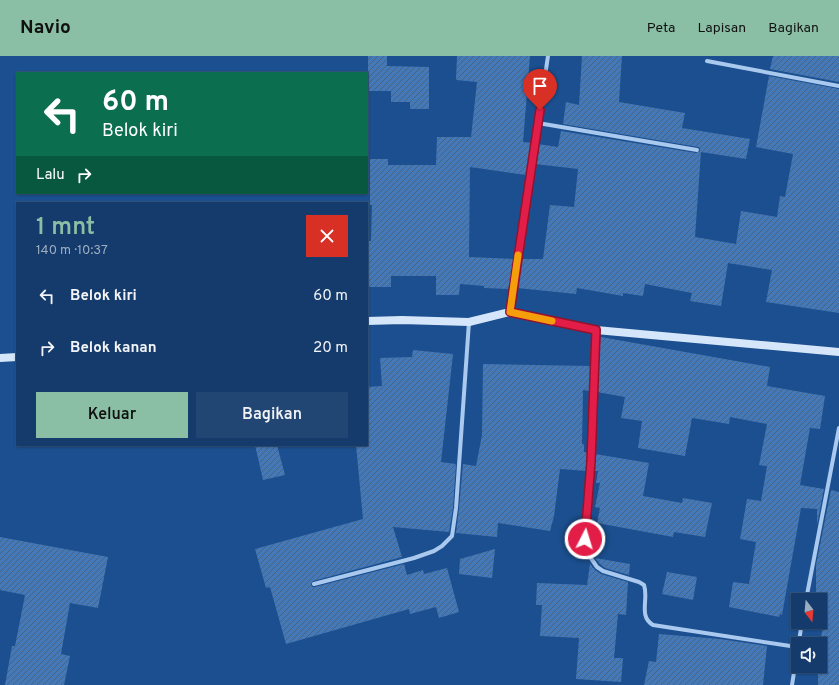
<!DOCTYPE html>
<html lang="id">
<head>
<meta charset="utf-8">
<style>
	:root { --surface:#143b6b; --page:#214673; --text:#f1f3f6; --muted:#9dadc1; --line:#33557e; --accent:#8abfa5 }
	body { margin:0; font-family:Overpass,sans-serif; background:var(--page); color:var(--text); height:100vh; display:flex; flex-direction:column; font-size:15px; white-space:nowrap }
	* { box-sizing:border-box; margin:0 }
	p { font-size:13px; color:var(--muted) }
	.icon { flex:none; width:22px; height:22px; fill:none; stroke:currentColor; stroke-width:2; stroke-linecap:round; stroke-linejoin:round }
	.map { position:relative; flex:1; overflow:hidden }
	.panel { position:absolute; left:16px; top:146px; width:352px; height:244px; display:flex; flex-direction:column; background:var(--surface); border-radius:0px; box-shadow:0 1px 3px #0004,0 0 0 1px var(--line) }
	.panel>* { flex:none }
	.hud { position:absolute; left:16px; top:16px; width:352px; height:122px; border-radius:0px; box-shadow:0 1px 3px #0004,0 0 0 1px var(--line); background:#0b6e4f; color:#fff; overflow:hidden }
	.needle { width:26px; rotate:164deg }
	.controls { position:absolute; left:791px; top:537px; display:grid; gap:8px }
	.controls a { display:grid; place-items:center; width:36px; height:36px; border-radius:0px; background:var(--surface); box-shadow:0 1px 3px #0004,0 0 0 1px var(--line); font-size:20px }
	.pin { position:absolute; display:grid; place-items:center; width:34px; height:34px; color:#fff; margin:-41px -17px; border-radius:50% 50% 50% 0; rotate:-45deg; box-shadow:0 0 4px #0007 }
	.pin .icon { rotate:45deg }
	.me { position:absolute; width:44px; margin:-22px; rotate:5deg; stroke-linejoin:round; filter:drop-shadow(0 0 3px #0008) }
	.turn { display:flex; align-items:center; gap:14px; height:84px; padding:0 20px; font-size:18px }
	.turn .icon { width:52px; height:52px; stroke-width:2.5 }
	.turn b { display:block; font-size:28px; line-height:34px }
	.then { display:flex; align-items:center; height:38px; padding:0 20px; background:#0003; gap:8px; font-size:15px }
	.round { display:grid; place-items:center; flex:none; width:42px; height:42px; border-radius:0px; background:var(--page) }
	.head { display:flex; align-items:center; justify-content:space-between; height:68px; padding:0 20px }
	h1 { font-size:24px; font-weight:600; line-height:30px; color:var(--accent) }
	.button { display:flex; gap:8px; margin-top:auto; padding:8px 20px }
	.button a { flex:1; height:46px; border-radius:0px; background:var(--accent); color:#111; font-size:16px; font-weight:600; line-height:46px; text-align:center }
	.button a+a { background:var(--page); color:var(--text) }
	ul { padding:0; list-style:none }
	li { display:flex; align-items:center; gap:12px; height:52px; padding:0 20px }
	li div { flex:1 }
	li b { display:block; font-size:15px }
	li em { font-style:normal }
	header { display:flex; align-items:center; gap:24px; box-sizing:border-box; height:56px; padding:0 20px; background:var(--accent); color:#111 }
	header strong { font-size:19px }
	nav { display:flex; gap:22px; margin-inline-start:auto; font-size:14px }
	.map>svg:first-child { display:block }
	.building { fill:url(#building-hatch) }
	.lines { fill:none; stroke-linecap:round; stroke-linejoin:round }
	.street { stroke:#a9c9ee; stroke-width:4 }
	.secondary { stroke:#d6e6fa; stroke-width:8 }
	.route-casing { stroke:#92132f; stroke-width:10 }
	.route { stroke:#e11d48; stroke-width:7 }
	.slow { stroke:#f59e0b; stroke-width:7 }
</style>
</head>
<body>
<header>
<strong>Navio</strong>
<nav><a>Peta</a><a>Lapisan</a><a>Bagikan</a></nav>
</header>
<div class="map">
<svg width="839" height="629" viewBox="0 0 839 629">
	<defs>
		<pattern id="building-hatch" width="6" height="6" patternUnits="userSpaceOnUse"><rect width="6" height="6" fill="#4478b7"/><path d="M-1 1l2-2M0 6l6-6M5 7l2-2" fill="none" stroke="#486282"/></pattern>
	</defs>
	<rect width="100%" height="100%" fill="#1b4f8f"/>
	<g class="building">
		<polygon points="368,0 387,0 387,10 429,11 429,53 410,53 410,46 391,46 391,35 368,35"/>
		<polygon points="457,0 530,0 523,86 532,87 526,119 470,111 469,201 514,203 510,232 508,231 508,233 484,232 484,230 460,228 459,239 436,239 436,220 391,220 391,231 367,231 367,185 371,185 372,149 370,149 370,103 388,103 388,109 436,109 437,81 471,81 477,26 456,24"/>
		<polygon points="582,0 622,0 619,46 685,57 682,72 750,83 746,103 701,96 695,181 736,188 741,155 777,161 780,140 785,141 793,98 756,91 769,20 839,33 839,257 766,246 772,214 728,207 721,250 690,245 692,237 645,228 643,240 623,237 623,240 577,232 576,238 517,232 521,203 543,203 550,149 574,151 578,113 535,108 538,88 558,91 561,75 696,97 700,95 700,92 698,91 563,68 566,46 579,49"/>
		<polygon points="773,0 839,0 839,26 770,13"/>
		<polygon points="601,281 770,311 767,330 825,340 820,373 810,372 800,429 824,433 817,469 817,453 801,452 782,559 780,558 779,561 729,551 733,526 749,528 756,486 740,483 747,443 761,445 767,410 759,409 767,368 730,361 729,368 692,362 685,400 638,392 642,365 621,362 625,341 597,336 599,294"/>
		<polygon points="413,294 453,298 441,406 456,408 453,452 449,476 393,471 402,501 313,525 311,528 312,531 315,531 404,508 407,519 423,514 424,518 447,512 459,556 439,562 436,551 410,558 409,553 286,588 270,531 266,532 255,493 363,463 356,389 367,389 367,331 382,330 380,302 412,301"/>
		<polygon points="483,308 591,310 590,335 583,334 582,388 584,388 584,396 588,397 587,415 560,413 554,460 550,475 498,467 497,481 456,477 459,452 463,408 476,410 482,379"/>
		<polygon points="255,389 277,389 285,419 263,424"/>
		<polygon points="595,398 649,407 643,440 682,447 683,442 712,447 705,481 674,476 673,481 597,467 600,452 595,451 600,427 596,427 598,415 594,415"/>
		<polygon points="831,434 839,436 839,629 818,629 818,611 815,610 820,610 820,589 823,569 816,567 816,566 820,566 820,544 816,544 816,509"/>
		<polygon points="0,481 108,501 98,552 70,547 61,598 70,600 64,629 5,629 12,590 15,590 25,539 0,534"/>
		<polygon points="495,493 492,522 459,518 460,503"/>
		<polygon points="595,502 630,508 629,519 605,512 600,508"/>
		<polygon points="590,508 595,514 601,518 628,526 626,559 618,558 614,602 623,602 621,626 576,623 579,582 540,580 542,549 536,549 537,527 587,529"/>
		<polygon points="667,516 697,521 693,544 662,538"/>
		<polygon points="659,578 720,583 767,590 763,629 644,629 649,605 656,606"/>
	</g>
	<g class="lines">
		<g class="street">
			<polyline points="707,5 839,30"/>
			<polyline points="538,67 697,94"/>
			<polyline points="510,256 548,0"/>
			<path d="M596 274 591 405 585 483 586 490 588 498 597 511 603 515 639 526 644 529C649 543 638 560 653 569L797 591"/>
			<polyline points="314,528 414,502 434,495 442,490 452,480 456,452 469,266"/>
			<polyline points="806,544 839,372"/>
			<polyline points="792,629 802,566"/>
		</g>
		<g class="secondary">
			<polyline points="367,265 402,264 469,266 510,256 596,274 839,296"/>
			<polyline points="0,302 17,301"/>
		</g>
	</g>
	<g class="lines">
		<defs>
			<polyline id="route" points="540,54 510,256 596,274 591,405 585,483"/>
		</defs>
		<use href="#route" class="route-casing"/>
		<use href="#route" class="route"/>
		<polyline class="slow" points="518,199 510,256 552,265"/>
	</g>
</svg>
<div class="controls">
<a><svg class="needle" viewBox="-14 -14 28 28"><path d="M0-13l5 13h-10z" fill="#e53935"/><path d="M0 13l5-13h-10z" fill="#9dadc1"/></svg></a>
<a><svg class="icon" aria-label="sound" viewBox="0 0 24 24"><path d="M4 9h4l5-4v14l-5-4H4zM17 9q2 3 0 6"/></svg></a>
</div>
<div class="pin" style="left:540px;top:54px;background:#d93025"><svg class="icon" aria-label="arrive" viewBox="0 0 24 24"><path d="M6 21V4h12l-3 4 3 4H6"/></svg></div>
<svg class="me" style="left:585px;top:483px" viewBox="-20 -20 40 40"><circle r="17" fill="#e11d48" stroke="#fff" stroke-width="3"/><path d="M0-11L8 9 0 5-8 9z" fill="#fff"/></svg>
<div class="hud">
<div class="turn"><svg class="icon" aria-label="left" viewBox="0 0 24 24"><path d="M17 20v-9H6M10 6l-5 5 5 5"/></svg><div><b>60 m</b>Belok kiri</div></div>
<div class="then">Lalu<svg class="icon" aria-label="right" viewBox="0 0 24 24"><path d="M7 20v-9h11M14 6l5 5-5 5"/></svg></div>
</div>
<section class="panel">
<div class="head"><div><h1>1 mnt</h1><p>140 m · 10:37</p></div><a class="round" style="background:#d93025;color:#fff"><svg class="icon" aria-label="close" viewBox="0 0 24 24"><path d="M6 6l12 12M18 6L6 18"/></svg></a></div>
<ul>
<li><svg class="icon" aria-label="left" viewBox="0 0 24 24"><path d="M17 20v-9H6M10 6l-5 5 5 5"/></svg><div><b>Belok kiri</b></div><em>60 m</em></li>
<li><svg class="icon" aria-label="right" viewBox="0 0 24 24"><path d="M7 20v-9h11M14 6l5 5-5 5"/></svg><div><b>Belok kanan</b></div><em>20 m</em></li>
</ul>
<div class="button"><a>Keluar</a><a>Bagikan</a></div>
</section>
</div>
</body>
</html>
